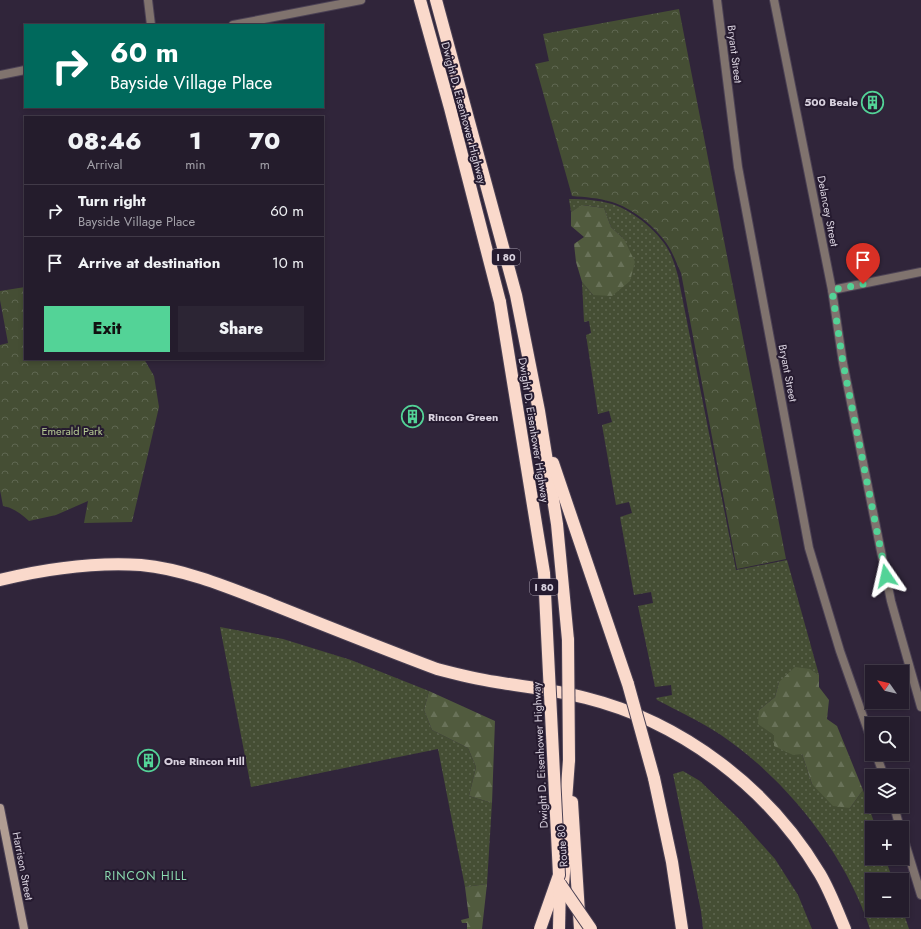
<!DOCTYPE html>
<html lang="en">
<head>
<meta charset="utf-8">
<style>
	:root { --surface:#241c2c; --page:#2c2534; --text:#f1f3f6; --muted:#a3a1a9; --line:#413a48; --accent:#53d397 }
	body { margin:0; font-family:Jost,sans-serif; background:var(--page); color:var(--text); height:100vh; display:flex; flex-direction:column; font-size:15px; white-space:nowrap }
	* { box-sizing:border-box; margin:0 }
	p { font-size:13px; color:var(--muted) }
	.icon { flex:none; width:22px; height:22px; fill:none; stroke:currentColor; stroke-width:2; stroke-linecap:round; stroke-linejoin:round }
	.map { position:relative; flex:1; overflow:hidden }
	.sheet { position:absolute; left:24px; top:116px; width:300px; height:244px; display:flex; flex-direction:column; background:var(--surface); border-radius:0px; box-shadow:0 2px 6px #0003,0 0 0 1px var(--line) }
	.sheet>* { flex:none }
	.top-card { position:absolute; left:24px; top:24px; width:300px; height:84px; border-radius:0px; box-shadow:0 2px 6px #0003,0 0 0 1px var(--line); background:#00695c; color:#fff; overflow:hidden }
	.needle { width:26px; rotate:304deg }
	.fabs { position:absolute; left:865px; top:665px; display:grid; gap:8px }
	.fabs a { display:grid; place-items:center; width:44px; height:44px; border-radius:0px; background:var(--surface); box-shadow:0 2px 6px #0003,0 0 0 1px var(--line); font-size:20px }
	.pin { position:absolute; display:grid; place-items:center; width:34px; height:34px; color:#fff; margin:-41px -17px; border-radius:50% 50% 50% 0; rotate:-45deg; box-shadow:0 0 4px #0007 }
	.pin .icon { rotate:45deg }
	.me { position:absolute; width:44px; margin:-22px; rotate:349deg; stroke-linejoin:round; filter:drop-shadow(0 0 3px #0008) }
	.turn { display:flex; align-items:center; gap:14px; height:84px; padding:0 20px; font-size:18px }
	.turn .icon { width:52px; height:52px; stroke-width:2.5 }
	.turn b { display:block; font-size:28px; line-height:34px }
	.eta { display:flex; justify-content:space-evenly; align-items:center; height:68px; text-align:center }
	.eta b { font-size:24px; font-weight:800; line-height:28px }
	.action { display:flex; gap:8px; margin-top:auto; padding:8px 20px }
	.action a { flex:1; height:46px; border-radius:0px; background:var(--accent); color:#111; font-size:16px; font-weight:800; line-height:46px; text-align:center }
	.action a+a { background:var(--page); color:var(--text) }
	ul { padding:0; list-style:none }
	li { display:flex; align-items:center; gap:12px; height:52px; padding:0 20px; border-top:1px solid var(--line) }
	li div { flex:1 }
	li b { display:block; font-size:15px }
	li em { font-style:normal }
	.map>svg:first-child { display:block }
	.grass { fill:url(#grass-dots) }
	.forest { fill:url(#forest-firs) }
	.park { fill:url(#park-crowns) }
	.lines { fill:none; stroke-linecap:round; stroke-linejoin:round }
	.service-casing { stroke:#4b4154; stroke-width:10 }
	.minor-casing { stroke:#4b4154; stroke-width:10 }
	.tertiary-casing { stroke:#4b4154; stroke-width:10 }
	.secondary-casing { stroke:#4b4154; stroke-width:10 }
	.motorway-casing { stroke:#4b4154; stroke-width:14 }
	.service { stroke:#80736e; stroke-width:8 }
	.minor { stroke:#80736e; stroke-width:8 }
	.tertiary { stroke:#80736e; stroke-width:8 }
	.secondary { stroke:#b19d93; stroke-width:8 }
	.motorway { stroke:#fad9cb; stroke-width:12 }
	.motorway-bridge-casing { stroke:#4b4154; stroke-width:14; stroke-linecap:butt }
	.motorway-bridge { stroke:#fad9cb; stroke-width:12 }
	.route { stroke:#53d397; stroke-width:7; stroke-dasharray:0 12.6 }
	.labels { text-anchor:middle; stroke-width:4; stroke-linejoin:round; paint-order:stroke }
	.shield { fill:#261b30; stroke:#a39baa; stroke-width:1 }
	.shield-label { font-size:10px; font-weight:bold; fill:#d9d2df }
	.street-label { font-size:11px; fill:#d9d2df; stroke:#261b30 }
	.poi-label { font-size:11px; font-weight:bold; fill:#d9d2df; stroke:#261b30; text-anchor:start }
	.park-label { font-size:11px; fill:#b7cb94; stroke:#261b30 }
	.neighbourhood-label { font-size:12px; letter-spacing:1px; fill:#8bdbb0; stroke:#261b30 }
</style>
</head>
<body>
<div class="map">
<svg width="921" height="929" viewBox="0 0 921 929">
	<defs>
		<pattern id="grass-dots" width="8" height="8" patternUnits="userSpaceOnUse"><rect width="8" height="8" fill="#454e34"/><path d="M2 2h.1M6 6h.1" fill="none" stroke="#5f6751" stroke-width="1.8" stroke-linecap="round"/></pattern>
		<pattern id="forest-firs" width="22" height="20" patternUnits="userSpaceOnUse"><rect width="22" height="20" fill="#515b3e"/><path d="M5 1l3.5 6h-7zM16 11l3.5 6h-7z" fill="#697259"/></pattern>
		<pattern id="park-crowns" width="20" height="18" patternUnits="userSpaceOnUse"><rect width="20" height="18" fill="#454e34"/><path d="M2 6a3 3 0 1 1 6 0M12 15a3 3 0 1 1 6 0" fill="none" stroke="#5f6751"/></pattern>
	</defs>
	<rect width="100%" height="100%" fill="#30253a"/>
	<g class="grass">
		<path d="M569 199C583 199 598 200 612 204 634 211 662 234 671 255 674 262 676 269 678 276L736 570 787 560 819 675 809 669 779 682 775 697 759 710 802 754 812 784 850 808 863 790 876 828H872V858H885L893 880H872V910H902V908L909 929H870C846 854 786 779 721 735 700 721 678 711 657 700L656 698 672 695 671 685 655 687 638 606 653 603 651 592 634 595 620 517 632 513 629 502 616 505 602 425 612 422 609 411 598 414 586 335 591 333 589 321 584 322 582 282 593 295 624 239 611 227 604 208 583 205 571 212Z"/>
		<polygon points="220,627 283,639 351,660 429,691 424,710 432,730 468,748 476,767 469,796 492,803 487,884 465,887 438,749 251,787"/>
		<polygon points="683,771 700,781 739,819 775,859 798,895 812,929 703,929 701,911 673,774"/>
	</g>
	<g class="forest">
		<polygon points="582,205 604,208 611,227 624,239 635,262 630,281 612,296 593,295 582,282 576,262 574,244 584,237 571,226 571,212"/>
		<polygon points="795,667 810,669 819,675 819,687 829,700 827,719 837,726 863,790 850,808 833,806 812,784 802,754 793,755 774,746 774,735 758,724 759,710 775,697 779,682"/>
		<polygon points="429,691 495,721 492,803 469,796 476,767 468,748 432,730 424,710"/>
		<polygon points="487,884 482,929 467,929 467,923 462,923 461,920 469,918 465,887"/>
	</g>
	<g class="park">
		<path d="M679 9 786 559 737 569 681 273C676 262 672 250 664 240 652 224 631 208 612 202 599 198 585 197 572 196L535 64 549 61 543 34Z"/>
		<path d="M25 287V359H144L154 376 159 407 132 522 84 523 88 501 56 515 29 521C21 514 14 508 3 506L0 490V345L8 343 0 300V291Z"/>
	</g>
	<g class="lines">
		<defs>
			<g id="service">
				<polyline points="148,0 151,25"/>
				<polyline points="832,290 921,272"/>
			</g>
			<g id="minor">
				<polyline points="774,0 832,290 843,363 891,601 921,707"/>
				<polyline points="233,25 361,0"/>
				<polyline points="0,75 25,70"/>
			</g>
			<g id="tertiary">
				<polyline points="717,0 738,167 809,548 840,651 872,742"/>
				<polyline points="876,754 884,776"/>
				<polyline points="894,806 900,828"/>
				<polyline points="902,833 921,895"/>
			</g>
			<polyline id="secondary" points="0,808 24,929"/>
			<g id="motorway">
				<polyline points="420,0 450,108 500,302"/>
				<polyline points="436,0 516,295 539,411 557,524 568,640"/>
				<polyline points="553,463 628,684"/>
				<path d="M0 580C45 569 95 562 141 565 185 569 230 588 271 604 326 626 381 648 437 669 456 674 476 679 496 682 526 687 556 690 586 698 682 722 769 788 820 874 830 891 837 910 845 929"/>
				<polyline points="654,778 672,862 682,929"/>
				<polyline points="572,802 580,929"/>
				<polyline points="561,847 566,801 569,760"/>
				<polyline points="562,896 567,837"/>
			</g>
		</defs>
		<use href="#service" class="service-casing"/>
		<use href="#minor" class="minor-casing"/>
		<use href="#tertiary" class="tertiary-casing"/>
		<use href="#secondary" class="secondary-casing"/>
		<use href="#motorway" class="motorway-casing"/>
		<use href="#service" class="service"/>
		<use href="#minor" class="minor"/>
		<use href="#tertiary" class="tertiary"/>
		<use href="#secondary" class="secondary"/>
		<use href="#motorway" class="motorway"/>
		<defs>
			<g id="motorway-bridge">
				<polyline points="500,302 544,573 559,875 540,929"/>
				<polyline points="568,640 569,760"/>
				<polyline points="628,684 654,778"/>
				<polyline points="560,884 591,929"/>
				<polyline points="559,929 560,884"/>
			</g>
		</defs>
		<use href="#motorway-bridge" class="motorway-bridge-casing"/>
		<use href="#motorway-bridge" class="motorway-bridge"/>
	</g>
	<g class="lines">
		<polyline class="route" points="863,284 832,290 843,363 886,576"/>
	</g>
	<defs>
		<symbol id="building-ring" viewBox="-11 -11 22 22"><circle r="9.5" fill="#261b30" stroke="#53d397" stroke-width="1.5"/><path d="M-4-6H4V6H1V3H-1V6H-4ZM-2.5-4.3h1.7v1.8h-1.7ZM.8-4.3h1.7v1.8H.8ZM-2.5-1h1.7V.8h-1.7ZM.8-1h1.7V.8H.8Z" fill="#53d397"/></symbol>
	</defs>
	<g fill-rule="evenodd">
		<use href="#building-ring" x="860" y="90" width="25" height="25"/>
		<use href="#building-ring" x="400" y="404" width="25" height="25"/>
		<use href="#building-ring" x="136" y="748" width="25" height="25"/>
	</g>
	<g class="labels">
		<g class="shield">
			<rect x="492" y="249" width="28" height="16" rx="3"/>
			<rect x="530" y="579" width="28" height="16" rx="3"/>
		</g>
		<g class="shield-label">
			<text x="506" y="261">I 80</text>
			<text x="544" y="591">I 80</text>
		</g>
		<g class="street-label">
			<text transform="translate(735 54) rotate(83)" y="4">Bryant Street</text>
			<text transform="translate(464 113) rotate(75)" y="4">Dwight D. Eisenhower Highway</text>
			<text transform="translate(828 211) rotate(79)" y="4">Delancey Street</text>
			<text transform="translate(788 373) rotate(79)" y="4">Bryant Street</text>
			<text transform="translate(534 430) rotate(81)" y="4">Dwight D. Eisenhower Highway</text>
			<text transform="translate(540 755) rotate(-93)" y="4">Dwight D. Eisenhower Highway</text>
			<text transform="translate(562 846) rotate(-94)" y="4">Route 80</text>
			<text transform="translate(23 866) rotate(79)" y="4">Harrison Street</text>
		</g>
		<g class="poi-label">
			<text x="858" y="106" text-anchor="end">500 Beale</text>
			<text x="428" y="421">Rincon Green</text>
			<text x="164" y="765">One Rincon Hill</text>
		</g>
		<g class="park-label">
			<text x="72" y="435">Emerald Park</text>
		</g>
		<g class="neighbourhood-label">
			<text x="146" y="880">RINCON HILL</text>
		</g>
	</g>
</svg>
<div class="fabs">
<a><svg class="needle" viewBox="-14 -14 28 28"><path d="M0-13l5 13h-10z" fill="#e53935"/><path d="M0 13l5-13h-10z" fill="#a3a1a9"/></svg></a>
<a><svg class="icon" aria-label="search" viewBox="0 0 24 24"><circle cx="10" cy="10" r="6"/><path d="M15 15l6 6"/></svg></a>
<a><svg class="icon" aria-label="layers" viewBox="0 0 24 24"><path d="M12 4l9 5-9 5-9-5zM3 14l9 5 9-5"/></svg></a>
<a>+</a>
<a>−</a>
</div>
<div class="pin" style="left:863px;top:284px;background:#d93025"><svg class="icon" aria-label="arrive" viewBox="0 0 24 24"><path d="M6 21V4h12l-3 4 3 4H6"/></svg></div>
<svg class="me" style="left:886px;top:576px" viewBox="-20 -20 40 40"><path d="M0-17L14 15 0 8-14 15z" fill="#53d397" stroke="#fff" stroke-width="4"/></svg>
<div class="top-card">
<div class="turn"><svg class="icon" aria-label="right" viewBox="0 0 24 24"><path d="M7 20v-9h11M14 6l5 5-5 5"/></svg><div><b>60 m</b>Bayside Village Place</div></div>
</div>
<section class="sheet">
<div class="eta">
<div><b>08:46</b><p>Arrival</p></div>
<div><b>1</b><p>min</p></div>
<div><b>70</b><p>m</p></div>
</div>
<ul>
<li><svg class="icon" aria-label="right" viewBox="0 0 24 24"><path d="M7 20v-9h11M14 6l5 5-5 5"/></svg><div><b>Turn right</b><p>Bayside Village Place</p></div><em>60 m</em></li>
<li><svg class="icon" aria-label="arrive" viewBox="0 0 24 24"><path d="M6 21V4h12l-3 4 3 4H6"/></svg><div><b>Arrive at destination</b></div><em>10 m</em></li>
</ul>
<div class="action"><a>Exit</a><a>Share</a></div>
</section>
</div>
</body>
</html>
